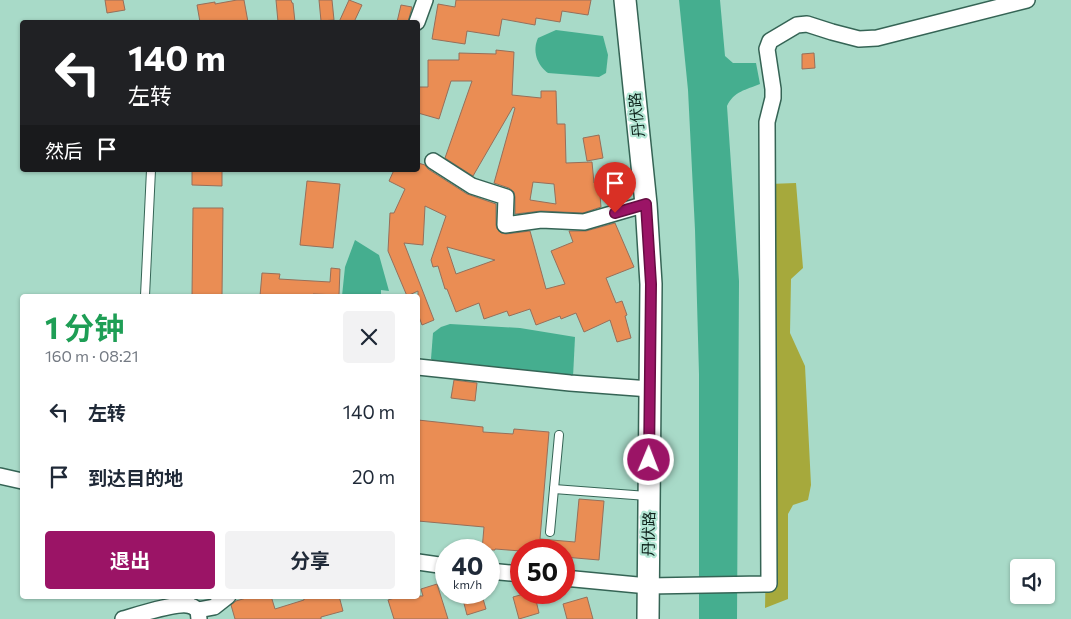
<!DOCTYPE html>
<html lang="zh">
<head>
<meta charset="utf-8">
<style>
	:root { --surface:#fff; --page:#f2f2f3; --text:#1f2937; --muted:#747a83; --accent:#9b1466 }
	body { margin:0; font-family:Commissioner,"Noto Sans SC",sans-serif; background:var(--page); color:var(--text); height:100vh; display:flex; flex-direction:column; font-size:19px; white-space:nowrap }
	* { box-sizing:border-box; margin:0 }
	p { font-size:16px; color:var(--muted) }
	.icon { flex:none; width:28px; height:28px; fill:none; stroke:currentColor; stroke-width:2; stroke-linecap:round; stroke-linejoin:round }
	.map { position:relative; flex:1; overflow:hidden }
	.drawer { position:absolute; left:20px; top:294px; width:400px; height:305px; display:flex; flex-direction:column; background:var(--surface); border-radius:5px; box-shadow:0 1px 4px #0004 }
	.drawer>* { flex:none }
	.top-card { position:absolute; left:20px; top:20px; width:400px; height:152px; border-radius:5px; box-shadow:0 1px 4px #0004; background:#202124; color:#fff; overflow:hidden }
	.controls { position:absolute; left:1010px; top:559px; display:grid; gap:10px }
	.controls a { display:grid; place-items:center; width:45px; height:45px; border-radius:5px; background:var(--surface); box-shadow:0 1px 4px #0004; font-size:25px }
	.speed { position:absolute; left:435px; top:539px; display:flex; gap:10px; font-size:25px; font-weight:700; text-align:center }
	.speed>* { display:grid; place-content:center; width:65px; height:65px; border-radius:50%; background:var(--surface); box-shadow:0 1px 4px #0004; line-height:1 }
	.speed small { font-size:12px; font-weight:400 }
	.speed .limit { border:8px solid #d22; background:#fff; color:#111 }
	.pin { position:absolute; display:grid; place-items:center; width:42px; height:42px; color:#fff; margin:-51px -21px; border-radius:50% 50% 50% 0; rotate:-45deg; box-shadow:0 0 5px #0007 }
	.pin .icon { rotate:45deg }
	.me { position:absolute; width:55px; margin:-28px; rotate:1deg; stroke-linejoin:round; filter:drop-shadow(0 0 4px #0008) }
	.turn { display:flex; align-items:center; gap:18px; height:105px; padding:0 25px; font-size:22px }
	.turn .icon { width:65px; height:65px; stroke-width:2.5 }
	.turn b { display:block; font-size:35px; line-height:42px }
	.then { display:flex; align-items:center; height:48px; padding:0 25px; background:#0003; gap:10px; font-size:19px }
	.round { display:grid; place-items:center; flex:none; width:52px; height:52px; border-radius:5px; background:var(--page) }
	.head { display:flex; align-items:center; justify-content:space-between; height:85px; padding:0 25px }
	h1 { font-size:30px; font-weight:700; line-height:38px; color:#1e9e55 }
	.button { display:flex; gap:10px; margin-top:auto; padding:10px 25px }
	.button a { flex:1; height:58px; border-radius:5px; background:var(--accent); color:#fff; font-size:20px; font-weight:700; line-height:58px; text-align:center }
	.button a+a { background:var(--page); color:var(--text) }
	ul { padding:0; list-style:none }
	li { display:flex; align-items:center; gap:15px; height:65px; padding:0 25px }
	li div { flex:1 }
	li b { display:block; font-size:19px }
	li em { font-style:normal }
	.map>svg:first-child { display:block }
	.green { fill:#a6a93c }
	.water { fill:#45ae8f }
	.building { fill:#ea8d54; stroke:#966f5a; fill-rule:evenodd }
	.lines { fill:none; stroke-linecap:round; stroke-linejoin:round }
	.lane-casing { stroke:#356455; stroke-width:10 }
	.street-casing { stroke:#356455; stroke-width:18 }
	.secondary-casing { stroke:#356455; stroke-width:24 }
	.lane { stroke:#fff; stroke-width:8 }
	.street { stroke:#fff; stroke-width:15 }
	.secondary { stroke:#fff; stroke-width:21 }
	.route-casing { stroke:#650d42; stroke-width:12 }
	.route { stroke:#9b1466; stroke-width:9 }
	.labels { text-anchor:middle; stroke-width:4.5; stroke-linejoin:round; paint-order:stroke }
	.street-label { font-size:15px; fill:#0e221b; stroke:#b4e7d5 }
</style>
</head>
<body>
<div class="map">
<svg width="1071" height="619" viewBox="0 0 1071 619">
	<rect width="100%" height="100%" fill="#a8dac8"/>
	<polygon class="green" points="796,183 803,268 791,279 790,333 805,366 811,485 808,500 793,505 788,514 788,599 765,608 767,508 769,184"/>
	<g class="water">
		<path d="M679 0H720L725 56 733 63H756L760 84C746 90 734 91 727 106L739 281 737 619H699V374L695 230 688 90Z"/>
		<path d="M556 30 603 36 608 55 606 73 599 77 548 73C537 65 532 51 538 38Z"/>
		<polygon points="355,240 379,255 389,291 381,290 381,296 342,296 345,267"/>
		<polygon points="450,324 520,328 575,337 573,377 437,364 431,359 433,333 441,327"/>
	</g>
	<g class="building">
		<polygon points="105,0 123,0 125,10 107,13"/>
		<polygon points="237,0 244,0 248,22 200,22 197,5 215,2 215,4"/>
		<polygon points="276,0 291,0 292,3 293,3 295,22 278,22"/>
		<polygon points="319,0 332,0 334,20 321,21"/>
		<polygon points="349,0 362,5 354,22 339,22"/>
		<polygon points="456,0 591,0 588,15 562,11 560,22 536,18 535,25 502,19 499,36 467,31 465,44 432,39 438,4 455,7"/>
		<polygon points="401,5 412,7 408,22 397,22"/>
		<path d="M496 50 514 52 512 95 541 98V91H556L557 124H565L566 163 592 162 594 183 599 182 601 207 583 213 541 211 515 214V197L514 192 509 188 494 183 515 108 513 107 473 176 445 158 472 81H451L439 119 418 113V87H428V60H459V53L496 54ZM533 182 554 184 556 204 530 200Z"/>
		<polygon points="814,53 815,68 802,69 802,54"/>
		<polygon points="599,135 603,158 587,161 583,138"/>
		<path d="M418 163 425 165 428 169 467 194 496 204V225L497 229 501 233 506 234 530 231 546 289 565 284 551 251 573 242 569 231H586L615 223 634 267 606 278 616 303 622 301 627 315 625 316 631 338 617 342 610 320 584 332 576 313 561 319 560 316 536 325 530 309 509 316 507 311 484 319 479 303 456 312 447 289H445L438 266 433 267 431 260 446 216 425 206 423 245 404 243 434 320 422 325 418 314V291L407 296 388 251 390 213H394L405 189 389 181 394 170H418ZM447 247 495 260 456 274Z"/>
		<polygon points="192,170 222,170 222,186 192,185"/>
		<polygon points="307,181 340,184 333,248 300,245"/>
		<polygon points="193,208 223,208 222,296 192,296"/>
		<polygon points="331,268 340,269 339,295 313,294 313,296 260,296 262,273 280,274 279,279 330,282"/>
		<polygon points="454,380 477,383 475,401 451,398"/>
		<polygon points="418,420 483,427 483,432 513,434 514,429 549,432 540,539 575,542 579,499 604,501 599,560 564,557 564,550 521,550 521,551 495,549 495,550 482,550 484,527 418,521"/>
		<polygon points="437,584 448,619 394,619 388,600 401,596 423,596 421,589"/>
		<polygon points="461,592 481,592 486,609 467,615"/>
		<polygon points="531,592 534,592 539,613 519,619 513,597"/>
		<polygon points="253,596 271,596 275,609 304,600 304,596 339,596 343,611 321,617 321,619 235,619 231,605 236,601"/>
		<polygon points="587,597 593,619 567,619 563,604"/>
	</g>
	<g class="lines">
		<defs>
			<g id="lane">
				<polyline points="145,296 151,170"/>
				<polyline points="554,489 647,496"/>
				<polyline points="550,532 559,435"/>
			</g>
			<g id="street">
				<polyline points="417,22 425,0"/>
				<polyline points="433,161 472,186 506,197 505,225 541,220 584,222 646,204"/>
				<polyline points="418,367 570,383 650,389"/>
				<polyline points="0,476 22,481"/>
				<polyline points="418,562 446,566"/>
				<polyline points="489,571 521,574"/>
				<polyline points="564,578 648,586 769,584 767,122 773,98 773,89 767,49 770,41 797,25 807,24 832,32 859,39 877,38 1027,0"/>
				<path d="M123 619C137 615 180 601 191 606 194 607 196 609 198 610"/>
				<polyline points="199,619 198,610 214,607 228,596"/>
			</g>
			<polyline id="secondary" points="625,0 646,204 651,284 648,619"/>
		</defs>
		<use href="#lane" class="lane-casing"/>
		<use href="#street" class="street-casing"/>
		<use href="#secondary" class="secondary-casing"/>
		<use href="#lane" class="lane"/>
		<use href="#street" class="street"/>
		<use href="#secondary" class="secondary"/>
	</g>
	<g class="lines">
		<defs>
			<polyline id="route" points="615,213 646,204 651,284 649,460"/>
		</defs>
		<use href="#route" class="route-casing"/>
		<use href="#route" class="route"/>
	</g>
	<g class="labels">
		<g class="street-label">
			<text transform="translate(637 115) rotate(-96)" y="5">丹伏路</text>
			<text transform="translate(649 534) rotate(-89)" y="5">丹伏路</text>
		</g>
	</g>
</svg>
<div class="controls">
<a><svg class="icon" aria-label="sound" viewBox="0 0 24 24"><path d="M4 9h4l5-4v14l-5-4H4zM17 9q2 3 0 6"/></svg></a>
</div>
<div class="speed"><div>40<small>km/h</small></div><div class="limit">50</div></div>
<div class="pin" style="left:615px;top:213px;background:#d93025"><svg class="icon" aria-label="arrive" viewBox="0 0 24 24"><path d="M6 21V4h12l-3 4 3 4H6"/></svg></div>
<svg class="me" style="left:649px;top:460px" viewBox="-20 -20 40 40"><circle r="17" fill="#9b1466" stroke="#fff" stroke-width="3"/><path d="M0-11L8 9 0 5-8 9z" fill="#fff"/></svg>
<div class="top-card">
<div class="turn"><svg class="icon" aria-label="left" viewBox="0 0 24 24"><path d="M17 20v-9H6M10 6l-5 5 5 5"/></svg><div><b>140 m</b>左转</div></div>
<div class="then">然后<svg class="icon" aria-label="arrive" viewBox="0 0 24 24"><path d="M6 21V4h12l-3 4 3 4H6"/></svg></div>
</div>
<section class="drawer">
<div class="head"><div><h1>1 分钟</h1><p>160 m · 08:21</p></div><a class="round"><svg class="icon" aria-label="close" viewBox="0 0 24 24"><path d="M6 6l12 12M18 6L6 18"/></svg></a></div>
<ul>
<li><svg class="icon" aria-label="left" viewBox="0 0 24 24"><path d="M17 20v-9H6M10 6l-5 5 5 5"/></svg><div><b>左转</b></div><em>140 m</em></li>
<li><svg class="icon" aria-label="arrive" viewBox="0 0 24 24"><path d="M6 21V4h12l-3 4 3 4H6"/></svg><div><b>到达目的地</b></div><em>20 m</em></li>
</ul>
<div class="button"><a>退出</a><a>分享</a></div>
</section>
</div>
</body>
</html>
